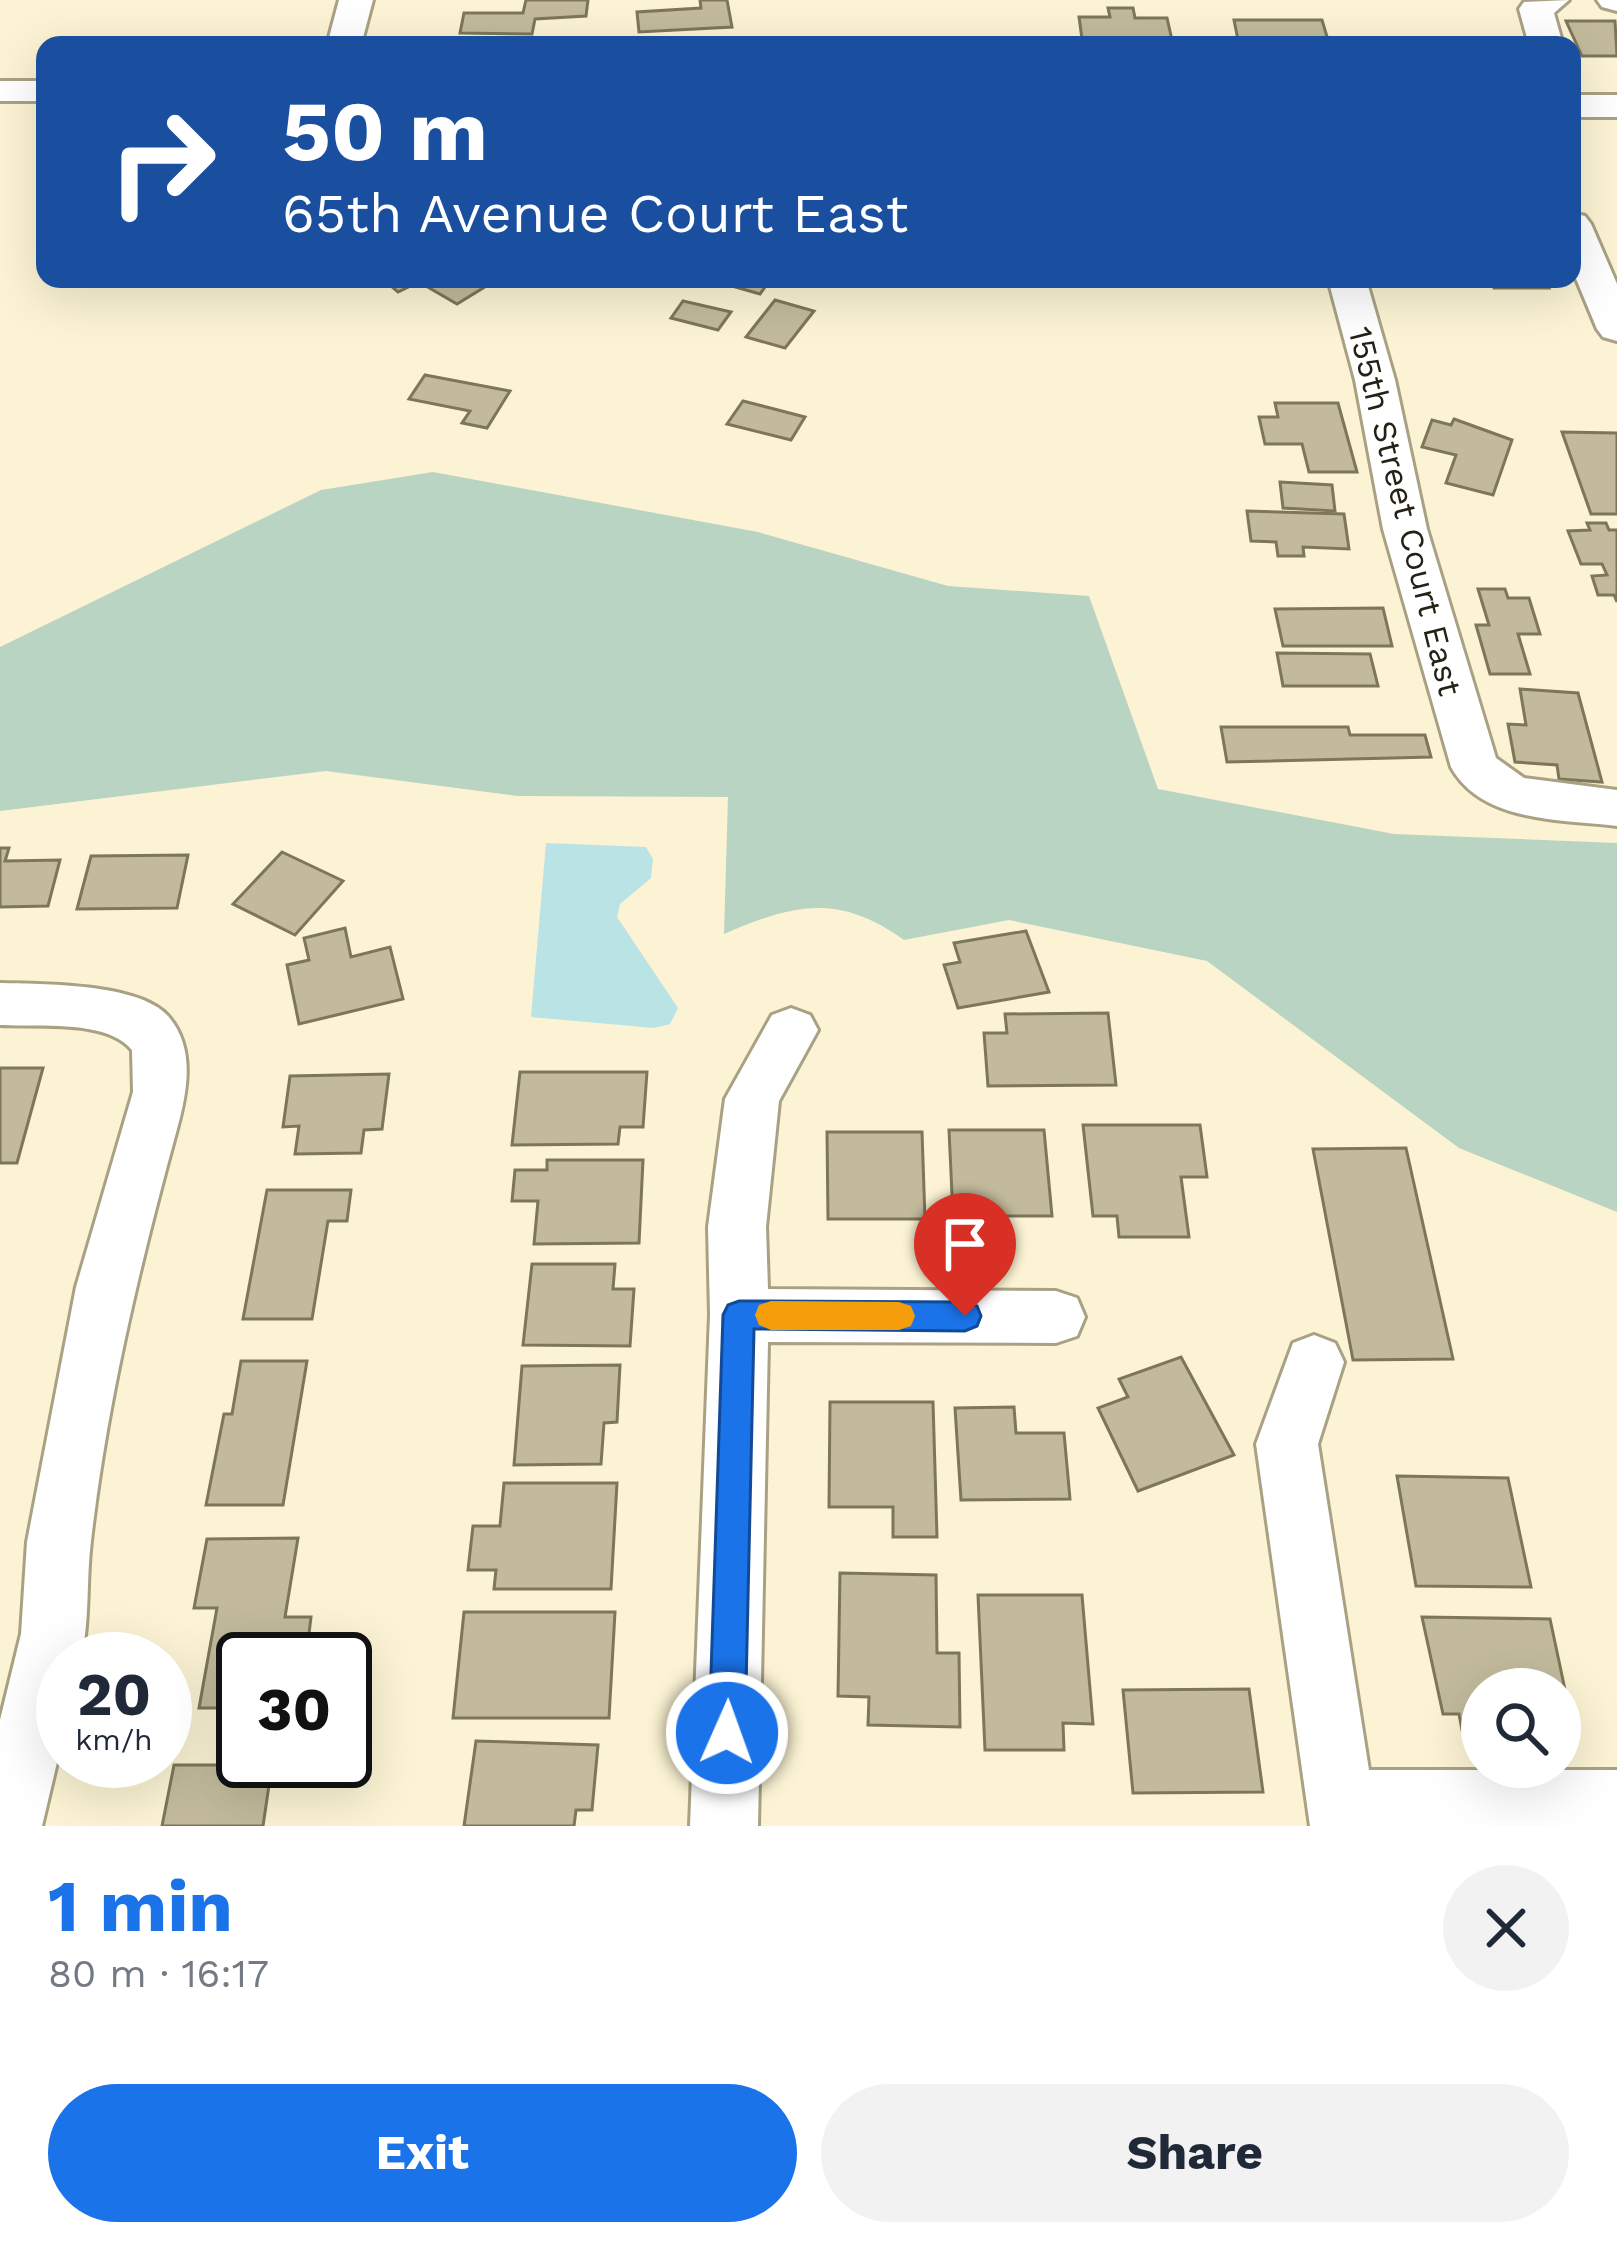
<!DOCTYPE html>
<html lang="en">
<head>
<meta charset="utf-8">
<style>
	:root { --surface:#fff; --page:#f2f2f3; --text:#1f2937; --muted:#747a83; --accent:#1a73e8 }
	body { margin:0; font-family:"Work Sans",sans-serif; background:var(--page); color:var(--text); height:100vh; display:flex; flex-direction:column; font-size:45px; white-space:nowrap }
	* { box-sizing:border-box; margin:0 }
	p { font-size:39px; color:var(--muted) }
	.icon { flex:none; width:66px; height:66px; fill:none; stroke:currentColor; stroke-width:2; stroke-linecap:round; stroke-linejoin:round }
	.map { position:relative; height:1826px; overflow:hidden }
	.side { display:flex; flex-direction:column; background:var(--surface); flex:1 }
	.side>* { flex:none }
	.hud { position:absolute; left:36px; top:36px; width:1545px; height:252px; border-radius:24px; box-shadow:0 12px 48px #0002; background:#1a4fa0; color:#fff; overflow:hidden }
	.tools { position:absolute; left:1461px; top:1668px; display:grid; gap:24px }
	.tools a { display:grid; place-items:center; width:120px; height:120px; border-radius:50%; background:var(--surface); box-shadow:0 12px 48px #0002; font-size:60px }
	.speed { position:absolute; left:36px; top:1632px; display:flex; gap:24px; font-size:60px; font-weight:700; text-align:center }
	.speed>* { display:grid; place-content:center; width:156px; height:156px; border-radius:50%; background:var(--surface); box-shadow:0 12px 48px #0002; line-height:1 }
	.speed small { font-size:30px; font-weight:400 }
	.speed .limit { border:6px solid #111; border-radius:18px; background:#fff; color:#111 }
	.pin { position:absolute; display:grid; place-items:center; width:102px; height:102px; color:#fff; margin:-123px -51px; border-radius:50% 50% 50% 0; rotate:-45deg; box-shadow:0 0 12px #0007 }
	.pin .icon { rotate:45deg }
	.me { position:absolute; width:132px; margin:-66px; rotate:2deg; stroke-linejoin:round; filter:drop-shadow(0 0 9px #0008) }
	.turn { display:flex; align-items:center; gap:42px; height:252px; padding:0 48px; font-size:54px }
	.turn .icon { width:156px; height:156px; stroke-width:2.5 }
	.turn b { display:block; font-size:84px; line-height:102px }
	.round { display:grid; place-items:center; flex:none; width:126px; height:126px; border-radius:63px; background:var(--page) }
	.summary { display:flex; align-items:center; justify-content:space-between; height:204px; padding:0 48px }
	h1 { font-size:72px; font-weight:700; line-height:90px; color:var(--accent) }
	.action { display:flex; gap:24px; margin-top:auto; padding:24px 48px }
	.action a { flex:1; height:138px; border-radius:72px; background:var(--accent); color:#fff; font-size:48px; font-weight:700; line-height:138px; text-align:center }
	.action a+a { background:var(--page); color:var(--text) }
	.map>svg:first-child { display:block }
	.green { fill:#bad4c4 }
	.water { fill:#bae3e6 }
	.building { fill:#c2ba9b; stroke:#7d7659; stroke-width:3 }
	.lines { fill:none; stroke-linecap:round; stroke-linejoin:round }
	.minor-casing { stroke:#a9a183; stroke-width:6 }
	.minor { fill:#fff; fill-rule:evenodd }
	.route { fill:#1a73e8; stroke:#114b97; stroke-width:3 }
	.slow { fill:#f59e0b }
	.labels { text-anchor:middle; stroke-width:9; stroke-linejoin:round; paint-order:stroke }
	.street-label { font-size:33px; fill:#242115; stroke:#fff }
</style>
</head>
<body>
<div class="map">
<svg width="1617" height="1826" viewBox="0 0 1617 1826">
	<rect width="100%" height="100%" fill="#fbf3d3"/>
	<path class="green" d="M433 472 758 532 948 586 1089 596 1158 789 1394 834 1617 843V1212L1459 1148 1207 961 1009 920 904 940C838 893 794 904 724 934L728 797 517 796 326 771 0 811V647L321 490Z"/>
	<polygon class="water" points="546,843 646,847 653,859 651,878 620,904 617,917 678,1008 670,1024 654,1028 531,1017"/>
	<g class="building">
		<polygon points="526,0 588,0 586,16 535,19 532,34 460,33 464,13 523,13"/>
		<polygon points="700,0 727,0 732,27 639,32 637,12 701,8"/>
		<polygon points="1108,8 1133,8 1135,18 1167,18 1172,40 1110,44 1109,39 1082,39 1079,17 1110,17"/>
		<polygon points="1234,20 1322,20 1328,40 1239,45"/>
		<polygon points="1566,21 1615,21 1617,56 1582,56"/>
		<polygon points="383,279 478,279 488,285 457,304 419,282 398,292"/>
		<polygon points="720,279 771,279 760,294 718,282"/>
		<polygon points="1491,279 1545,279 1549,288 1494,288"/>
		<polygon points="775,300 814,311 785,348 746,337"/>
		<polygon points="683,301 731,312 718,330 671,318"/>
		<polygon points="425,375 510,391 487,428 462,423 470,411 409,399"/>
		<polygon points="743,401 805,417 791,440 727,424"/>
		<polygon points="1275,403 1338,403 1357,472 1309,472 1302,444 1265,444 1259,417 1278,417"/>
		<polygon points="1454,419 1512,440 1493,495 1446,483 1456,455 1422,447 1432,420 1451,425"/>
		<polygon points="1562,432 1617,433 1617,514 1591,514"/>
		<polygon points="1280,482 1332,485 1335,511 1283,508"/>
		<polygon points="1247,511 1344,514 1349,549 1303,547 1304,556 1278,556 1276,542 1251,541"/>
		<polygon points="1587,523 1606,523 1609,530 1617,530 1617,602 1614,595 1598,595 1592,576 1607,575 1602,564 1581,564 1568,531 1590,530"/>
		<polygon points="1478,589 1505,589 1508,598 1529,598 1540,634 1518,634 1530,674 1490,674 1476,625 1489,625"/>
		<polygon points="1383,608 1392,646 1283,646 1275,609"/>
		<polygon points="1277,653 1370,654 1378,686 1283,686"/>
		<polygon points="1520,689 1578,693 1602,782 1559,779 1557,765 1515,762 1508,724 1526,725"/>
		<polygon points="1221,727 1348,727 1350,735 1425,735 1431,757 1227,762"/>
		<polygon points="0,848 9,848 5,861 60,860 48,906 0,907"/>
		<polygon points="282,852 343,881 295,935 233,904"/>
		<polygon points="188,855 177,908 77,909 91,856"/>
		<polygon points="345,928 351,957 390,947 403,999 299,1024 287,965 309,960 304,938"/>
		<polygon points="1026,931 1049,992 958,1008 944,965 960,962 954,943"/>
		<polygon points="1108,1013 1116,1085 988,1086 984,1033 1007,1033 1005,1014"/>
		<polygon points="0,1068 43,1068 17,1163 0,1163"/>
		<polygon points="520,1072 647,1072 643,1127 620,1127 618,1144 512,1145"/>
		<polygon points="389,1074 382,1129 364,1130 361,1153 295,1154 299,1126 283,1127 290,1076"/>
		<polygon points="1083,1125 1200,1125 1207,1177 1181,1177 1189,1237 1119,1237 1117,1216 1093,1216"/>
		<polygon points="949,1130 1044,1130 1052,1216 953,1216"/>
		<polygon points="827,1132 922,1132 925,1219 828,1219"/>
		<polygon points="1406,1148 1453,1359 1353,1360 1313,1149"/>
		<polygon points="547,1160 643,1160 639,1243 534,1244 538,1201 512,1201 515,1170 547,1170"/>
		<polygon points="267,1190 351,1190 347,1221 328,1221 312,1319 243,1319"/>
		<polygon points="532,1264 615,1264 613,1289 634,1289 630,1346 523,1345"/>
		<polygon points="1181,1357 1234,1455 1138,1491 1098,1408 1128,1397 1119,1379"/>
		<polygon points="241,1361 307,1361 283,1505 206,1505 224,1414 232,1414"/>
		<polygon points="620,1365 617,1422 604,1423 601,1464 514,1465 522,1366"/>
		<polygon points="830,1402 933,1402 937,1537 893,1537 893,1507 829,1507"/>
		<polygon points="1014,1407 1016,1433 1064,1433 1070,1499 961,1500 955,1408"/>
		<polygon points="1397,1476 1508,1478 1531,1587 1416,1586"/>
		<polygon points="504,1483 617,1483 611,1589 494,1589 496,1570 468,1570 473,1526 500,1526"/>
		<polygon points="298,1538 285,1617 311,1617 306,1659 243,1659 243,1708 199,1708 217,1608 194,1608 207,1539"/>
		<polygon points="840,1573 936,1575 937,1653 959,1653 960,1727 868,1725 869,1697 838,1696"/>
		<polygon points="978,1595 1082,1595 1093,1724 1063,1723 1064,1750 985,1750"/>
		<polygon points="464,1612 615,1612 609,1718 453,1718"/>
		<polygon points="1422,1617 1550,1619 1574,1732 1560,1731 1560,1689 1482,1689 1482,1730 1462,1730 1459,1714 1443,1714"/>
		<polygon points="1249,1689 1263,1792 1133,1793 1123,1690"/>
		<polygon points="476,1741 598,1745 592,1810 576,1810 574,1826 464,1826"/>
		<polygon points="174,1765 272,1765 263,1826 162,1826"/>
	</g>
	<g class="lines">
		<defs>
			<g id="minor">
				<polygon points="339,0 373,0 361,45 327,45"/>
				<polygon points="1569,0 1554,13 1563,45 1529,45 1519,9 1524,2"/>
				<polygon points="1597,0 1617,0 1617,11 1602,7"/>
				<rect x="0" y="81" width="45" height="20"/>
				<rect x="1572" y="95" width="45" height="22"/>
				<polygon points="1572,213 1585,216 1591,224 1617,284 1617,341 1603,337 1597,329 1572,269"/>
				<path d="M1328 279H1366L1395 380 1427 529 1496 758 1524 778 1617 790V826C1561 819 1482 823 1451 767L1383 529 1355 380Z"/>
				<path d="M0 983C41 984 139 983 168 1016 196 1048 187 1092 177 1129 140 1264 107 1401 91 1541 86 1580 90 1620 81 1659H63V1737L42 1826H0V1720L21 1634 27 1542 76 1287 133 1092 132 1050C107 1019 37 1027 0 1025Z"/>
				<polygon points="791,1008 810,1015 818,1030 779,1101 766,1227 768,1289 1056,1291 1077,1298 1085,1317 1077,1336 1056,1343 768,1342 758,1826 690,1826 710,1315 708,1227 725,1099 772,1015"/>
				<polygon points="1314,1335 1335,1343 1344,1362 1318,1444 1369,1770 1617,1770 1617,1826 1310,1826 1256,1444 1293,1343"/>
			</g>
		</defs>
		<use href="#minor" class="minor-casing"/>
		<use href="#minor" class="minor"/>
	</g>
	<polygon class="route" points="739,1301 965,1302 977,1306 981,1316 977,1326 965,1331 754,1329 745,1733 740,1746 727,1751 714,1746 709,1733 723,1315 728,1305"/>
	<polygon class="slow" points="771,1301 899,1302 911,1306 915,1316 911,1326 899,1330 771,1330 759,1325 755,1315 759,1305"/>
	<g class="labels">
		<g class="street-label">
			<text transform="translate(1406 511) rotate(76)" y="12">155th Street Court East</text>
		</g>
	</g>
</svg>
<div class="tools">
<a><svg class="icon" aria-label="search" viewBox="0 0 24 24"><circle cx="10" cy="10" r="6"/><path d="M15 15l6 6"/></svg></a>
</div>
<div class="speed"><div>20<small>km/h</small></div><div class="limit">30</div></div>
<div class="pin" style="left:965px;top:1316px;background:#d93025"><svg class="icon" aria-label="arrive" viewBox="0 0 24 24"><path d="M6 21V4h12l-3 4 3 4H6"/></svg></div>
<svg class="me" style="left:727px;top:1733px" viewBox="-20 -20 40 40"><circle r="17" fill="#1a73e8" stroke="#fff" stroke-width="3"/><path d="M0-11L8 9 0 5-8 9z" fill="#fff"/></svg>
<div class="hud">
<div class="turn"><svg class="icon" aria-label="right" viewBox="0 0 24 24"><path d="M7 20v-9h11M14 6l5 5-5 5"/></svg><div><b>50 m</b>65th Avenue Court East</div></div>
</div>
</div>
<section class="side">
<div class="summary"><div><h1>1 min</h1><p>80 m · 16:17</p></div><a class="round"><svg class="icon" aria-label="close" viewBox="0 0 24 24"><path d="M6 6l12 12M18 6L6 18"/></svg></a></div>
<div class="action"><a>Exit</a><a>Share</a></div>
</section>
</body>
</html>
